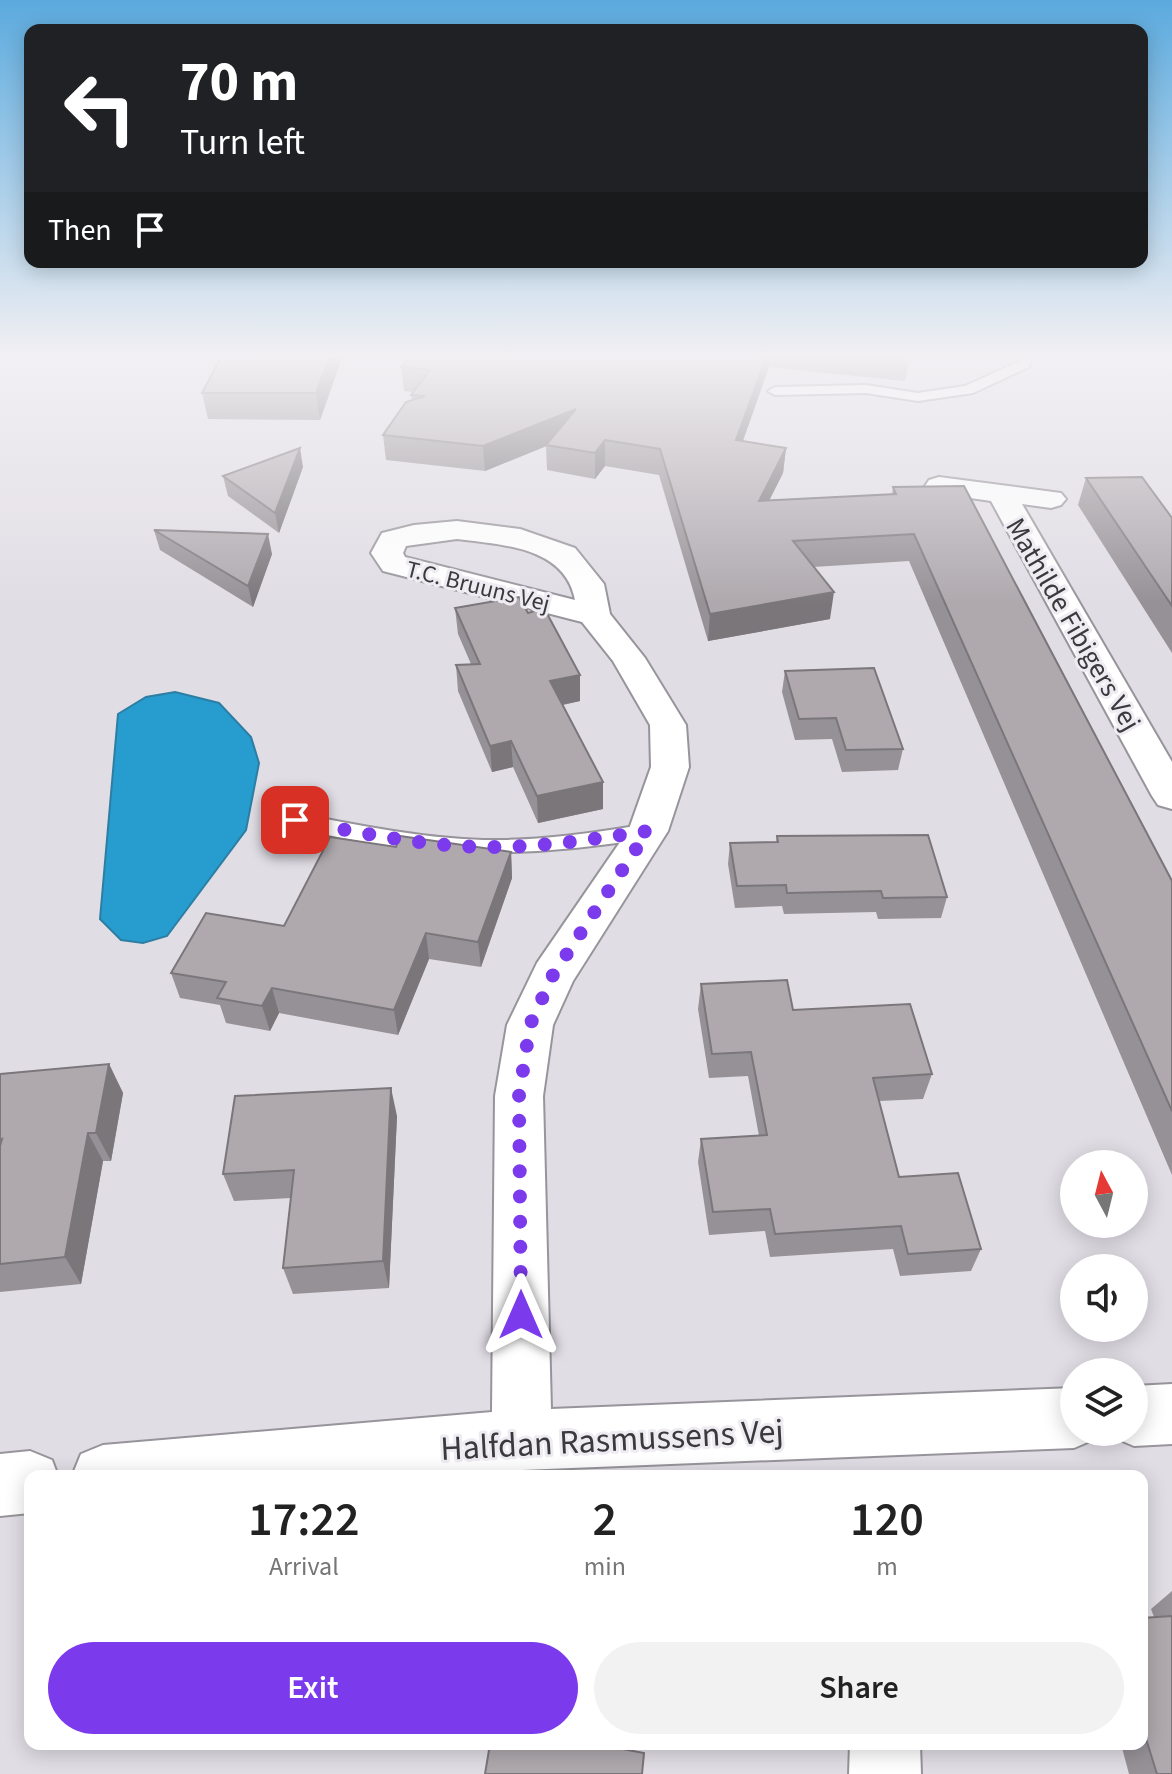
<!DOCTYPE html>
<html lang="en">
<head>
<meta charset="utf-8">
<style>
	:root { --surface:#fff; --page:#f2f2f2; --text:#222; --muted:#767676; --accent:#7c3aed }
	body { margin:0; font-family:"Source Sans 3",sans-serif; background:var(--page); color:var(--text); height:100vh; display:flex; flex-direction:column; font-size:30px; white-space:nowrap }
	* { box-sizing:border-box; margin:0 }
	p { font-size:26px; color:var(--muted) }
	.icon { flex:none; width:44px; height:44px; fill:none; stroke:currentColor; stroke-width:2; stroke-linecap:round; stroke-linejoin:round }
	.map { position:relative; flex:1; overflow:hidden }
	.panel { position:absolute; left:24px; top:1470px; width:1124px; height:280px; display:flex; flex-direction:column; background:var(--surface); border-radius:16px; box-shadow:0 4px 20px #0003 }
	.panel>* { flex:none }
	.banner { position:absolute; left:24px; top:24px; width:1124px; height:244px; border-radius:16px; box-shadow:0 4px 20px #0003; background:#202124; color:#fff; overflow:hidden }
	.needle { width:52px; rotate:353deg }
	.controls { position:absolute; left:1060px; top:1150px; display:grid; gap:16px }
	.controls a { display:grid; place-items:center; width:88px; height:88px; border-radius:50%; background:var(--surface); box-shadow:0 4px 20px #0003; font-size:40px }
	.pin { position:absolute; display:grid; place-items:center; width:68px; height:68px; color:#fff; margin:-34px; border-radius:16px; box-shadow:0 4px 12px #0006 }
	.me { position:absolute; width:88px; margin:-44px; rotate:0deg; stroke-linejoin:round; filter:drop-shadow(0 0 6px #0008) }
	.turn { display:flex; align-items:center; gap:28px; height:168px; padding:0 24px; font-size:36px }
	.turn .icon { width:104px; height:104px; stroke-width:2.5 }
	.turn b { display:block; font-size:56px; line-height:68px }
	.then { display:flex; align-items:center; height:76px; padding:0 24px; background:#0003; gap:16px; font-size:30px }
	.eta { display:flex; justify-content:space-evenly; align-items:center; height:136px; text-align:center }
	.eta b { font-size:48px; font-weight:600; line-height:56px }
	.button { display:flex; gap:16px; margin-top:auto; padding:16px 24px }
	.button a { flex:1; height:92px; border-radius:48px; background:var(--accent); color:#fff; font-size:32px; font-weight:600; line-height:92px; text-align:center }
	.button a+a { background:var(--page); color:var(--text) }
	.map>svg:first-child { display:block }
	.water { fill:#279ccf; stroke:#2d7ea3; stroke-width:2 }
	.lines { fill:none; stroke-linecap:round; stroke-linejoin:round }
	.service-casing { stroke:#97949b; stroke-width:4 }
	.minor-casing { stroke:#97949b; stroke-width:4 }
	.service { fill:#fff; fill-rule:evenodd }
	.minor { fill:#fff; fill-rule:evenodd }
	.wall { fill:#969196 }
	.shaded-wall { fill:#7a767a }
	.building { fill:#afa9ae; stroke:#7a767a; stroke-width:2 }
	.route { stroke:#7c3aed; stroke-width:14; stroke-dasharray:0 25.2 }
	.labels { text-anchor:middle; stroke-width:6; stroke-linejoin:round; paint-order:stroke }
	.far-street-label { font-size:24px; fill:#3a393c; stroke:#eeebf2 }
	.street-label { font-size:28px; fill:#3a393c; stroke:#eeebf2 }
	.near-street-label { font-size:34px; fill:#3a393c; stroke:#eeebf2 }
</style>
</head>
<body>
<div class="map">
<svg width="1172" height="1774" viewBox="0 0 1172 1774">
	<rect width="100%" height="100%" fill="#e1dde5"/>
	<polygon class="water" points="175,692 219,703 251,737 259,763 246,830 167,936 143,943 121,940 100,919 118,714 146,697"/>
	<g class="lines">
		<defs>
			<g id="service">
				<polygon points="1019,355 1031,355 1029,367 973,393 918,401 866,393 775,395 768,391 775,387 866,385 918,393 965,386 1018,362"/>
				<path d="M295 813C357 825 420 838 483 840 539 841 594 833 648 824L655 826 659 831 655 836 648 838C525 859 409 859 288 825L285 820 288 815Z"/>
			</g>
			<g id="minor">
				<polygon points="939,477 1061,493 1066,499 1061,505 1051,508 1022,504 1172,762 1172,809 1158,805 1152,796 991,501 929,492 925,486 929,480"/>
				<path d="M457 521 520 529 575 548 604 584 610 614 645 658 686 725 689 767 668 831 573 981 553 1025 543 1096 551 1409 1074 1388V1432H1098L1095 1439 1074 1448 522 1470 454 1476H72L81 1454 103 1445 492 1412 495 1096 507 1025 537 963 629 829 651 767 650 725 613 661 582 622 383 571 371 553 382 533 414 525ZM457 539C501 545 565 546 575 600L405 557 403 553 406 546Z"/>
				<polygon points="1172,1384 1172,1444 1134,1446 1113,1437 1111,1432 1134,1432 1134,1386"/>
				<polygon points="30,1451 52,1460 58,1476 30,1476 30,1513 0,1516 0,1454"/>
				<polygon points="850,1744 920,1744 921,1774 849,1774"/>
			</g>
		</defs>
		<use href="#service" class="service-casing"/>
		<use href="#minor" class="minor-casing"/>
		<use href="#service" class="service"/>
		<use href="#minor" class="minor"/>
	</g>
	<g class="wall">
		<polygon points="222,355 343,355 320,420 208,419 202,393"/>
		<polygon points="411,355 910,355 905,381 769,367 743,441 786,448 783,473 769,500 892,494 893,487 1172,881 1172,1175 909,561 813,567 830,619 708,641 659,475 605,466 595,479 547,470 546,446 485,471 386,460 383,435 412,400 411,395 414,392 404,391 401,367"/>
		<polygon points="303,467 279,533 228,496 223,476"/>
		<polygon points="1086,478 1172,518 1172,653 1078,505"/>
		<polygon points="154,530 272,554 253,607 160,550"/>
		<polygon points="455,608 528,613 580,675 580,701 563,705 603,782 603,809 538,823 513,767 492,772 458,691 456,665 471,664 458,634"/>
		<polygon points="785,671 903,749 898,770 842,772 832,739 795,740 782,692"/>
		<polygon points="777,836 947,897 941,918 878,919 876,912 784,914 782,906 735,908 728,864 730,843 776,842"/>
		<polygon points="396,847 511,852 512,878 481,967 429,959 398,1035 279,1013 270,1031 226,1023 220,1005 180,998 171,973 284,926"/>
		<polygon points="701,984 793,1010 932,1074 923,1099 879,1101 899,1177 981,1249 971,1271 900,1276 893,1249 770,1257 765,1231 709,1235 698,1162 701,1139 759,1136 748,1076 709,1078 698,1009"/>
		<polygon points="109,1064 123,1093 111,1161 103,1161 81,1284 0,1292 0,1074"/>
		<polygon points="397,1116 389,1288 293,1294 283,1268 291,1198 234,1201 223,1174"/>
		<polygon points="1172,1591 1172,1774 1129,1774 1121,1744 1142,1744 1142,1618 1154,1617 1151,1609"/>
	</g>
	<g class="shaded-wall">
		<polygon points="330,355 343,355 320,420 316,393"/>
		<polygon points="767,355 770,355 769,367 734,465 736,440"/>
		<polygon points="576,409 576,434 485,471 483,446"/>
		<polygon points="605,440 605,466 595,479 595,453"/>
		<polygon points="300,448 303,467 279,533 275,513"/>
		<polygon points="786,448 783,473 756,527 759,501"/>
		<polygon points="268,534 272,554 253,607 248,586"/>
		<polygon points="834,592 830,619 708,641 710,614"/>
		<polygon points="580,675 580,701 551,707 550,681"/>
		<polygon points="511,741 513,767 492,772 490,746"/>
		<polygon points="603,782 603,809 538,823 537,796"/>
		<polygon points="511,852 512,878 481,967 478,942"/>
		<polygon points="426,933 429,959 398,1035 394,1010"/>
		<polygon points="272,988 279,1013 270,1031 262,1006"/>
		<polygon points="109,1064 123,1093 111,1161 96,1133"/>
		<polygon points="391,1088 397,1116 389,1288 383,1261"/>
		<polygon points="88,1133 103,1161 81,1284 65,1257"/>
	</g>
	<g class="building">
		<polygon points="222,355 330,355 316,393 202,393"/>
		<polygon points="411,355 767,355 736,440 786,448 759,501 896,494 893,487 964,486 1172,881 1172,1111 914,534 793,541 834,592 710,614 660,449 605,440 595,453 546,445 576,409 483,446 383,435 406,402 425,396 411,395 430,370 401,367"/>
		<polygon points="884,355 910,355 910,357"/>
		<polygon points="300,448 275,513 223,476"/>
		<polygon points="1142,477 1172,518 1172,606 1086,478"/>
		<polygon points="154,530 268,534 248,586"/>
		<polygon points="519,597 528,613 544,608 580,675 550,681 603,782 537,796 511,741 490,746 456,665 480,664 455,608"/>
		<polygon points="874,668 903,749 846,750 836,718 799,719 785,671"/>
		<polygon points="928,835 947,897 883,898 881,891 787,893 786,885 737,886 730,843 778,842 777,836"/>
		<polygon points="400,836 511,852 478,942 426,933 394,1010 272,988 262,1006 217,998 226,982 171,973 206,913 284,926 330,837 396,847"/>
		<polygon points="787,980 793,1010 910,1004 932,1074 873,1078 899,1177 958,1173 981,1249 908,1254 901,1226 775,1234 770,1209 713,1212 701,1139 767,1135 751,1052 712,1054 701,984"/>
		<polygon points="109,1064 96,1133 88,1133 65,1257 0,1264 0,1146 2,1139 0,1140 0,1074"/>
		<polygon points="391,1088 383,1261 283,1268 294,1170 223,1174 235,1096"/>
		<polygon points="1172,1616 1172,1774 1157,1774 1142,1726 1142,1618"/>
		<polygon points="490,1744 596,1744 644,1753 642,1774 485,1774"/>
	</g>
	<linearGradient id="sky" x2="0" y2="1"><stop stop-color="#5baade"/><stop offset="0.59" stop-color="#f2f0f3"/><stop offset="1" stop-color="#f2f0f3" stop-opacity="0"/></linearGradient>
	<rect width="1172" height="603" fill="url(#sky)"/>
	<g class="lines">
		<path class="route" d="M295 820C357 832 420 846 483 847 539 848 594 839 648 831L553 975 530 1025 519 1096 521 1315"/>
	</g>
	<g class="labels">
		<g class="far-street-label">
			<text transform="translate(478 586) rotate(14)" y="8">T.C. Bruuns Vej</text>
		</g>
		<g class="street-label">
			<text transform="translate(1074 624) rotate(60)" y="10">Mathilde Fibigers Vej</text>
		</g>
		<g class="near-street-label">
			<text transform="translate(612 1439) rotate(-3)" y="12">Halfdan Rasmussens Vej</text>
		</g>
	</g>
</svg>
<div class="controls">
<a><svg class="needle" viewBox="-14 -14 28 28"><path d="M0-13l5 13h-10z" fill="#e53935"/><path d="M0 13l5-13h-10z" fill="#767676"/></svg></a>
<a><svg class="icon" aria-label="sound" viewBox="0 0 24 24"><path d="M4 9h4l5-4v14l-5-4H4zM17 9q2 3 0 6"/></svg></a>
<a><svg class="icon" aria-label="layers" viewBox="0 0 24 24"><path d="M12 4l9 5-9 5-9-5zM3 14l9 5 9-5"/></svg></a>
</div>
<div class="pin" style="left:295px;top:820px;background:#d93025"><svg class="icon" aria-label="arrive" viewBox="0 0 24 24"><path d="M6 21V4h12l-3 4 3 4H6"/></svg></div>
<svg class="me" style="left:521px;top:1315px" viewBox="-20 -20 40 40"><path d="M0-17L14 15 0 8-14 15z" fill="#7c3aed" stroke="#fff" stroke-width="4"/></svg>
<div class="banner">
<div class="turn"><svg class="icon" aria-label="left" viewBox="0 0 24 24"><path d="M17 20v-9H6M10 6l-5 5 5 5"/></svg><div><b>70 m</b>Turn left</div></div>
<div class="then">Then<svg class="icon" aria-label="arrive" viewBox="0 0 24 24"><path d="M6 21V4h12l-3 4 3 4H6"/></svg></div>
</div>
<section class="panel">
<div class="eta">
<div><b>17:22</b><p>Arrival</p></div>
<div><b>2</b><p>min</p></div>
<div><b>120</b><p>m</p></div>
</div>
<div class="button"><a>Exit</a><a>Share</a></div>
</section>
</div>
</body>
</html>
